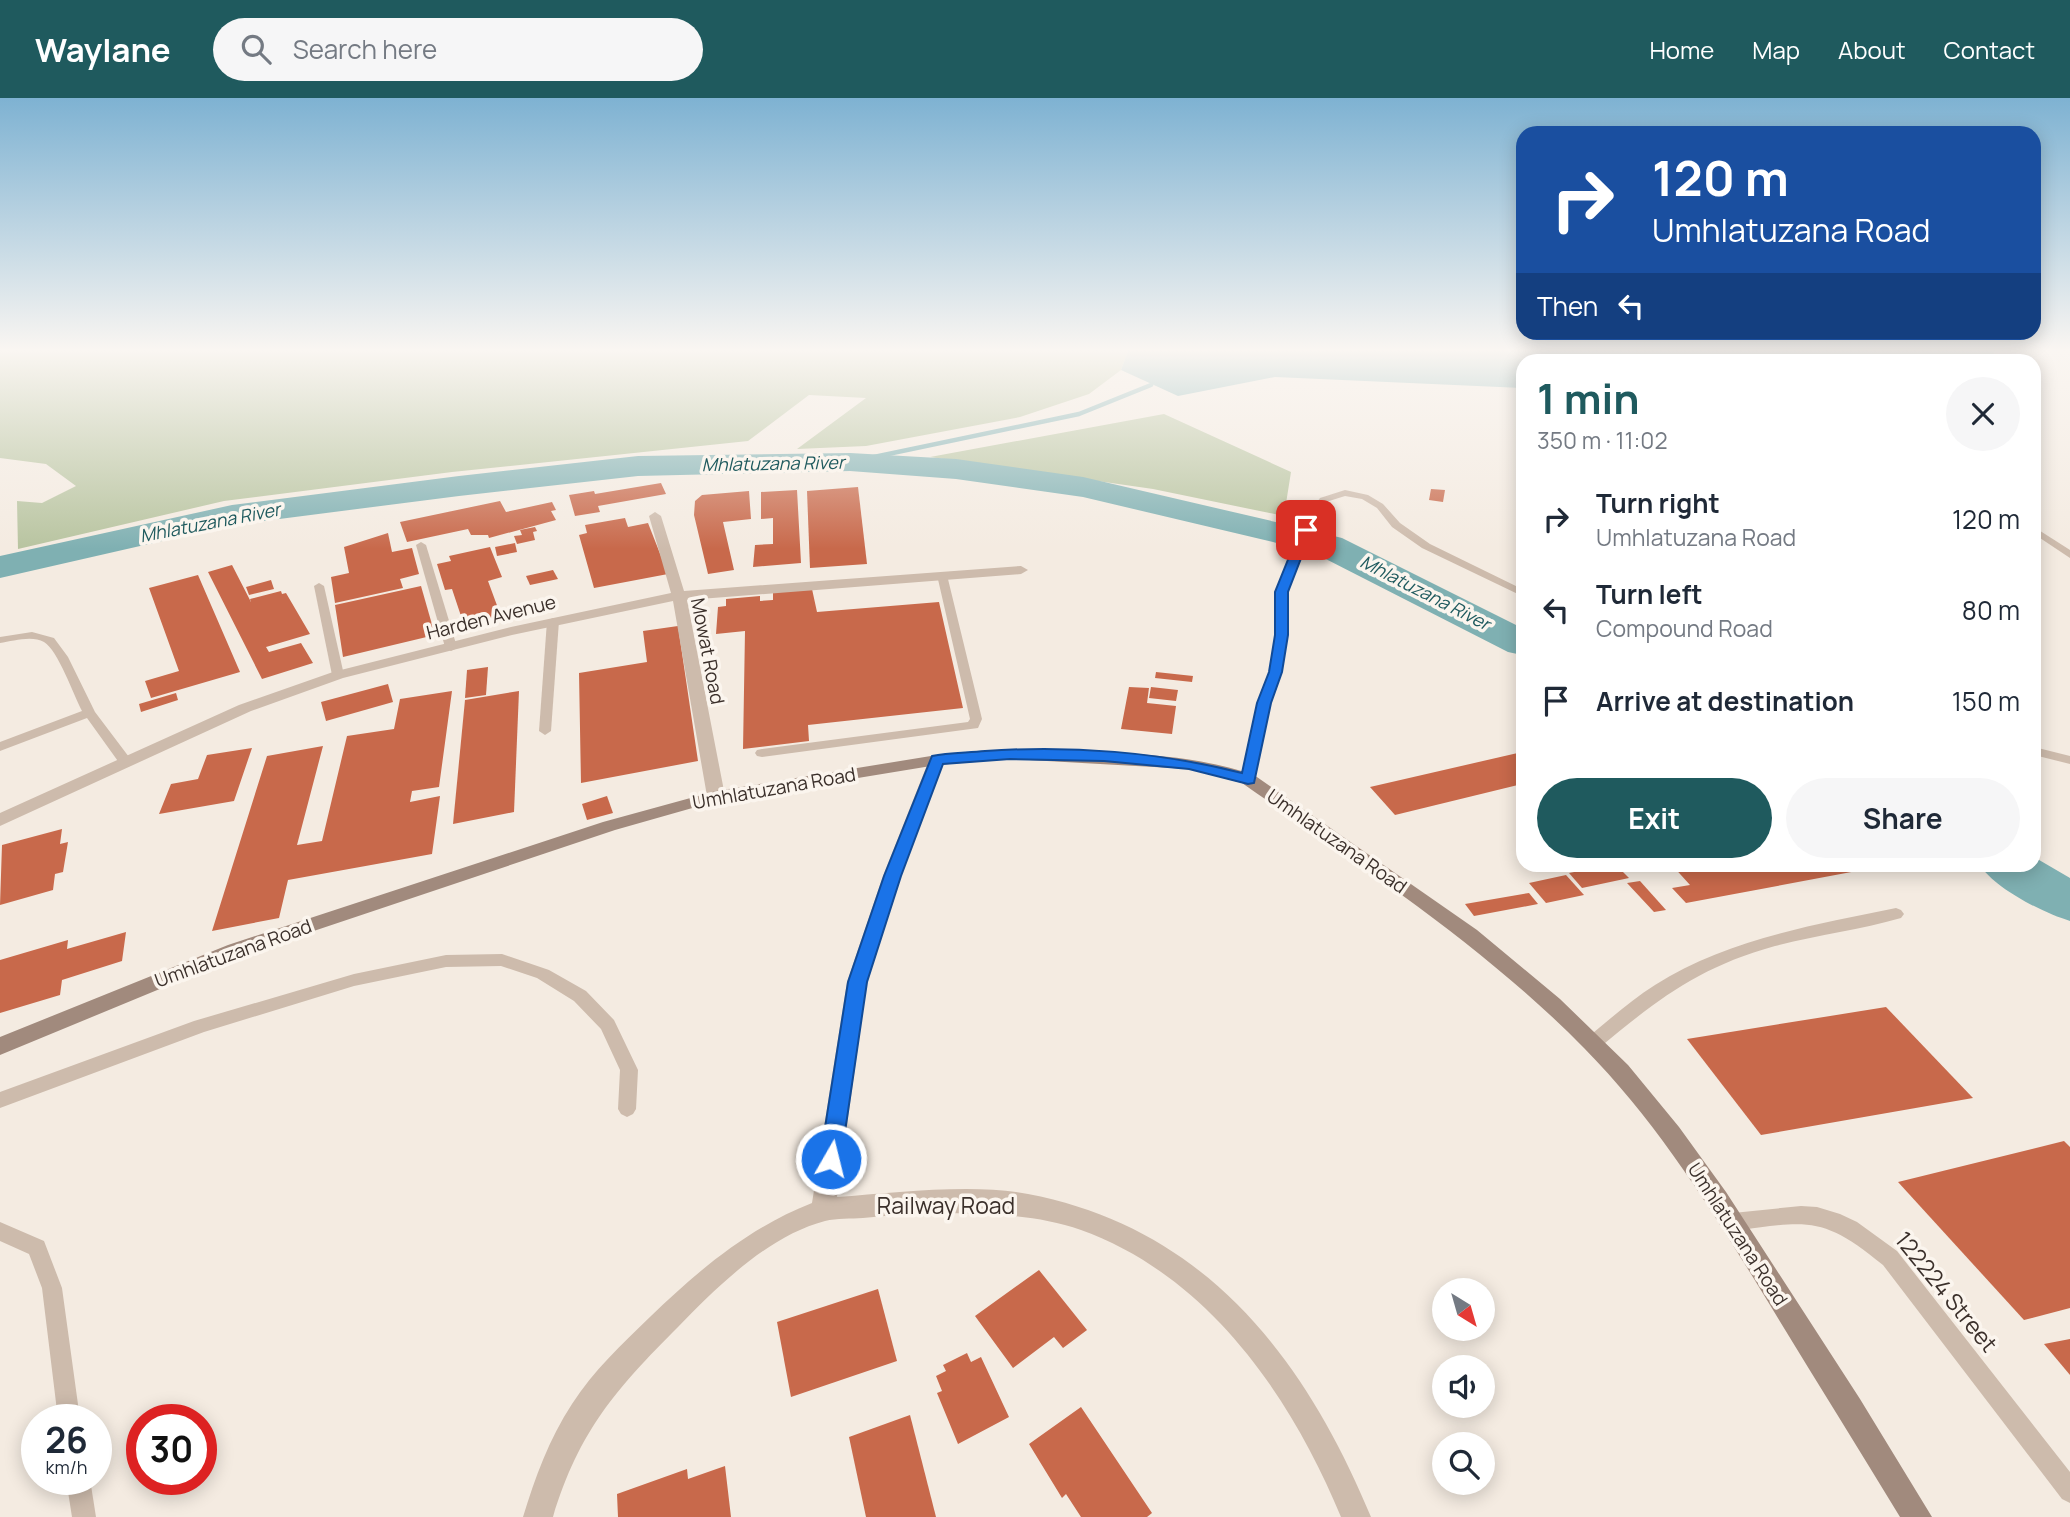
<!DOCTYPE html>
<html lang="en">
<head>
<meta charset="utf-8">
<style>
	:root { --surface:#fff; --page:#f6f6f7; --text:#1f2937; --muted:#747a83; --accent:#1f5a5e }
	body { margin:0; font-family:Manrope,sans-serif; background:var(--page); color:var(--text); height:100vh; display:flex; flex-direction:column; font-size:26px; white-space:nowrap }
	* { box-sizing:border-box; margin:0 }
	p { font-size:23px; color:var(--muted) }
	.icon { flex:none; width:38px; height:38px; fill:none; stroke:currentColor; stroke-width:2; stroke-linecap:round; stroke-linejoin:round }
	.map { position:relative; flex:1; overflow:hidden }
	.details { position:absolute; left:1516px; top:256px; width:525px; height:518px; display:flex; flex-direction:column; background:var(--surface); border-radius:21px; box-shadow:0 4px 18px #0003 }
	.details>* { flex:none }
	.banner { position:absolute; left:1516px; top:28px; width:525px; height:214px; border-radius:21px; box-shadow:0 4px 18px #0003; background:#1a4fa0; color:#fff; overflow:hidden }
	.needle { width:46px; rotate:143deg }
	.buttons { position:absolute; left:1432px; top:1180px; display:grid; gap:14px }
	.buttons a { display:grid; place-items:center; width:63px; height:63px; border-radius:50%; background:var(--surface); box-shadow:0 4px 18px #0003; font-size:35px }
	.speed { position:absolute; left:21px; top:1306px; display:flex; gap:14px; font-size:35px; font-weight:700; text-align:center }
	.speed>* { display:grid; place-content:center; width:91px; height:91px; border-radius:50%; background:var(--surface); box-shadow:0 4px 18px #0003; line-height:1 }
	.speed small { font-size:18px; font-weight:400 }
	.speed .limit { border:10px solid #d22; background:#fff; color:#111 }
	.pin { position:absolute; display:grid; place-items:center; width:60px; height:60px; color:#fff; margin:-30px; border-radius:14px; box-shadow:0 4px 10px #0006 }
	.me { position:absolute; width:77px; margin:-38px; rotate:8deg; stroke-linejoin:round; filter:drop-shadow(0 0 5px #0008) }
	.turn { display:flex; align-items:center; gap:24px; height:147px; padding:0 21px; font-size:32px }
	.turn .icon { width:91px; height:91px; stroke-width:2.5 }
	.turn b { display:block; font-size:49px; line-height:60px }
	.then { display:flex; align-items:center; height:66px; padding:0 21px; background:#0003; gap:14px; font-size:26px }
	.round { display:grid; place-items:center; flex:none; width:74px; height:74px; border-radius:37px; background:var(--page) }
	.overview { display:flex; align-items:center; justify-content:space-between; height:119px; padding:0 21px }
	h1 { font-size:42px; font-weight:700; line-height:52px; color:var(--accent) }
	.button { display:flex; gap:14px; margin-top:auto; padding:14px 21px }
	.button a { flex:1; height:80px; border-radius:42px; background:var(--accent); color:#fff; font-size:28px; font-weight:700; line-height:80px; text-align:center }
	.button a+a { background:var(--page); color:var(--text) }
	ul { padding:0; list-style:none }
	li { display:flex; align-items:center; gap:21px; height:91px; padding:0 21px }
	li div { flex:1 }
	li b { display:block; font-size:26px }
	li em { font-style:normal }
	header { display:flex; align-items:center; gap:42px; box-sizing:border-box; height:98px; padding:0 35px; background:var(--accent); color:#fff }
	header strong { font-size:33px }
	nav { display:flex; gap:38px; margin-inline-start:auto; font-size:24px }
	.search { width:490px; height:63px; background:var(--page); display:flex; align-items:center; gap:18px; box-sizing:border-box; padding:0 24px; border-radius:38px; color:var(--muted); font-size:26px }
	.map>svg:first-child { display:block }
	.green { fill:#b8c4a0 }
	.water { fill:#7fb0b2 }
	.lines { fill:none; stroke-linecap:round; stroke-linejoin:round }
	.stream { stroke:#7fb0b2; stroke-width:4.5 }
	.river { fill:#7fb0b2; fill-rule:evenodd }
	.building { fill:#c8694b }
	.lane { fill:#cdbbac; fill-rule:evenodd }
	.street { fill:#cdbbac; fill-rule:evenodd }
	.secondary { fill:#a18a7d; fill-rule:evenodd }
	.route { fill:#1a73e8; stroke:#114b97; stroke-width:2 }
	.labels { text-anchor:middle; stroke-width:7; stroke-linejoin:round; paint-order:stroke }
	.far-water-label { font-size:18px; font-style:italic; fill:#1f5a5e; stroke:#fbf5ee }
	.street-label { font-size:19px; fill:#3b302b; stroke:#fbf5ee }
	.near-street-label { font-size:23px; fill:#3b302b; stroke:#fbf5ee }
</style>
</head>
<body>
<header>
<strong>Waylane</strong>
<div class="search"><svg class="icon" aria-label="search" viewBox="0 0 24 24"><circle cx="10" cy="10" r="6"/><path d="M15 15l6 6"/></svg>Search here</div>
<nav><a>Home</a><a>Map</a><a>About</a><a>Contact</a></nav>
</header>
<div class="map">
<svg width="2070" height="1419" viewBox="0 0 2070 1419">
	<rect width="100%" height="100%" fill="#f4ebe1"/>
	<g class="green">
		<polygon points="0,253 1128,253 1121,272 1089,296 1020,319 866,348 797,351 866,300 809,297 748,343 452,374 224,403 18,451 17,403 42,405 76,388 46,366 0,360"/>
		<polygon points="1164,316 1291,374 1284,418 1153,391 930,359"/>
	</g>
	<polygon class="water" points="1128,253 1994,253 1993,262 1522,262 1522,290 1275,279 1178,298 1121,272"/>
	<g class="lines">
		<polyline class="stream" points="850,364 1079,316 1151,287"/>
		<g class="river">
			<polygon points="850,355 956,361 1083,379 1293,428 1342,440 1522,530 1522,557 1508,554 1316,456 1273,444 1083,399 956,381 850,373 638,378 459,398 232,427 0,480 0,458 232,407 459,378 638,358"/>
			<path d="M2034 759 2070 780V823C2043 815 1994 790 1979 766H2034Z"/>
		</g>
	</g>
	<g class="building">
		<polygon points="661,385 666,396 598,408 600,414 575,418 569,397 594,393 595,396"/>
		<polygon points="858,389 867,466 810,470 807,393"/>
		<polygon points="1431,391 1445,392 1443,404 1429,402"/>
		<polygon points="797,392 801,465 753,469 755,447 773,446 773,420 761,421 761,394"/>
		<polygon points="749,393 751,421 723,424 734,472 708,476 694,417 695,403 702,397"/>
		<polygon points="500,403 506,414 552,404 556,412 551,413 556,422 489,440 488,437 471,437 468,431 407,444 400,424"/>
		<polygon points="625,420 628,429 648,425 668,476 594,490 579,437 587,435 585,427"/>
		<polygon points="535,429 537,433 533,434 535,442 517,446 514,438 522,437 520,432"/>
		<polygon points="388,435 392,454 412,450 419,476 400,481 403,490 335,505 331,479 349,475 344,449"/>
		<polygon points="515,445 517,454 497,458 495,449"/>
		<polygon points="490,449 502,479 488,483 502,521 465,530 452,491 445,492 437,466 451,463 449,458"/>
		<polygon points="232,467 251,504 250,501 281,493 282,496 286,495 310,536 266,549 269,554 301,545 313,565 262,581 208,474"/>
		<polygon points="553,472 558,481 530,487 526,478"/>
		<polygon points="198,477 240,574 151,600 145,583 179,573 149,490"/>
		<polygon points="271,482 274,491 249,497 246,489"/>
		<polygon points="421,488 435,537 343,559 335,507"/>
		<polygon points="812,491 817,514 939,504 963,610 808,627 809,643 743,651 745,533 716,536 718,509 726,508 726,501 760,498 760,503 773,502 773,494"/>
		<polygon points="678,528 698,663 581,685 579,575 647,564 643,533"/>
		<polygon points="488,569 486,597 465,600 467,572"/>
		<polygon points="1156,574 1193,578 1192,584 1155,580"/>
		<polygon points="388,586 393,604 326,623 321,604"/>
		<polygon points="1129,589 1149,590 1147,605 1176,608 1172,636 1121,631"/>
		<polygon points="1151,589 1178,592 1176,603 1149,600"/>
		<polygon points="452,593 439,689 412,693 410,704 440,698 432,756 288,782 279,820 212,833 267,658 323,648 297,747 322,743 347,638 394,631 400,601"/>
		<polygon points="519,593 514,714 453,726 465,602"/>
		<polygon points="176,595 178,602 141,614 139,606"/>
		<polygon points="252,650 234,703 159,716 171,686 198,681 207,657"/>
		<polygon points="1522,654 1522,686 1395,717 1370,689"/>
		<polygon points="607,698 613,715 587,722 582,706"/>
		<polygon points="62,731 60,746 68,744 63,774 55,776 53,792 0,807 2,747"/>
		<polygon points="1615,766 1629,780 1582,790 1569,775"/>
		<polygon points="1671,766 1875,766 1878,769 1686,805 1672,790 1690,787"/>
		<polygon points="1566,777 1584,797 1546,805 1529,785"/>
		<polygon points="1640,783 1666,812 1654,814 1627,785"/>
		<polygon points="1529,795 1538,806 1474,818 1465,806"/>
		<polygon points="126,834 122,863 62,882 60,897 0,915 0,862 68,842 67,851"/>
		<polygon points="1886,909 1973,1000 1761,1037 1687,941"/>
		<polygon points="2064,1043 2070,1049 2070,1210 2024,1222 1898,1084"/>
		<polygon points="1039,1172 1087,1232 1063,1250 1054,1239 1013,1270 975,1218"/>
		<polygon points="878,1191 897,1263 791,1299 777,1224"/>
		<polygon points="2070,1241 2070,1277 2044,1246"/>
		<polygon points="967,1255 971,1264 981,1259 1009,1319 958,1346 937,1295 942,1293 936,1278 946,1273 943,1267"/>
		<polygon points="1081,1309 1152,1415 1147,1419 1081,1419 1066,1396 1062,1400 1029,1346"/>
		<polygon points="910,1317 936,1419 866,1419 849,1339"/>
		<polygon points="725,1368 731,1419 618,1419 617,1396 687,1371 688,1381"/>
	</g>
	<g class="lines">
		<g class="lane">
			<polygon points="1345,392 1368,397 1383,406 1400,425 1430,446 1522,491 1522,498 1422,450 1392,429 1377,410 1362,401 1345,398 1326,404 1316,420 1287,494 1288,537 1282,574 1270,605 1255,681 1248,685 1243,684 1241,681 1258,605 1270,574 1276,537 1277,494 1306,420 1320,400"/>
			<polygon points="2034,429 2070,452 2070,460 2034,436"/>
			<polygon points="421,444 426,447 457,549 455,551 451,553 445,549 416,447"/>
			<polygon points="942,474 947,477 982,621 978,630 762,659 757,658 755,655 757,652 762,651 968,624 970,621 937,477"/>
			<polygon points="319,485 324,488 344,577 338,581 332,577 314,488"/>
			<polygon points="553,520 559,523 551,633 545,637 539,633 547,523"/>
			<path d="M32 534 54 540 68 559 95 614 132 663 130 666H120L87 620 0 653V644L82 613C74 598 58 552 44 544 32 537 13 543 0 545V539Z"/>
			<polygon points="2034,649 2070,658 2070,666 2034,657"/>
			<path d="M1896 810 1901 812 1904 816 1901 820C1860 832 1817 837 1775 848 1699 869 1658 901 1599 950L1593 952 1587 950 1584 945 1587 940C1609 922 1631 902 1655 887 1727 841 1814 827 1896 810Z"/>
			<polygon points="502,856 549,872 586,893 614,922 638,972 636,1011 633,1016 627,1019 621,1016 618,1011 620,972 601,931 574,903 537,880 501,868 446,869 354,888 204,934 0,1010 0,994 194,923 354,876 446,857"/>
			<path d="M1801 1108 1817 1109 1840 1116 1857 1124 1897 1153 2070 1374V1405L2062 1401 1883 1167C1822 1117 1808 1123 1733 1133L1726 1130 1723 1124 1726 1118 1733 1115Z"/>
			<polygon points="0,1124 44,1143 62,1190 80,1321 58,1321 42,1190 29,1156 0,1143"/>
			<polygon points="66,1381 90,1381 96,1419 72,1419"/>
		</g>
		<g class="street">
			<polygon points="655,414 661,418 684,493 1021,468 1028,472 1021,476 687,502 725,698 716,703 707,698 673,503 512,537 343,580 251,613 0,728 0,715 239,607 333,574 511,529 671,495 649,418"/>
			<path d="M937 657 945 662 901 778 867 884 837 1099C895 1095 972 1085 1028 1096 1206 1130 1305 1260 1371 1419H1341C1292 1300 1209 1178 1081 1132 1038 1117 994 1116 949 1115 920 1115 892 1117 863 1120 851 1121 837 1120 825 1123 768 1138 718 1188 678 1229 616 1291 579 1333 553 1419H523C535 1380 549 1341 572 1306 593 1273 622 1246 651 1218 699 1172 748 1130 812 1105L847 884 883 778 929 662Z"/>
		</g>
		<path class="secondary" d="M1010 651C1091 655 1177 651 1254 677L1477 832 1560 901 1628 967 1679 1029 1726 1094 1860 1301 1932 1419H1900C1857 1348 1813 1278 1770 1207 1715 1117 1659 1026 1584 950 1483 847 1360 767 1242 685L1190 671 1010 661 937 667 717 703 615 732 242 857 0 957V939L228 847 603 724 716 693 937 657Z"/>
	</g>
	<linearGradient id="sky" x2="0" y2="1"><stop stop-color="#7eb2d2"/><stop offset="0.56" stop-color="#faf6f2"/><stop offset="1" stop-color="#faf6f2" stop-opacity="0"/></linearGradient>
	<rect width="2070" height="451" fill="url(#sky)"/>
	<path class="route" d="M1306 429 1312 432 1288 494V537L1282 574 1271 605 1254 685 1248 686 1189 671 1104 663 1010 661 943 666 901 778 867 884 841 1061 838 1068 831 1071 823 1068 820 1061 848 884 884 778 932 658C949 654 968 655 985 653 1070 647 1160 654 1242 675L1257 605 1269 574 1275 537V494L1300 432Z"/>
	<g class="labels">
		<g class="far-water-label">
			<text transform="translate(773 366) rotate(-1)" y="6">Mhlatuzana River</text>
			<text transform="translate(210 425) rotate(-11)" y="6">Mhlatuzana River</text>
			<text transform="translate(1425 495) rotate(27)" y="6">Mhlatuzana River</text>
		</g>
		<g class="street-label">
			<text transform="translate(491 519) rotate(-14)" y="7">Harden Avenue</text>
			<text transform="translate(708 553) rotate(79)" y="7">Mowat Road</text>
			<text transform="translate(774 690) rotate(-10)" y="7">Umhlatuzana Road</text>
			<text transform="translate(1337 743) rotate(35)" y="7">Umhlatuzana Road</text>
			<text transform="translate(233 855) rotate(-20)" y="7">Umhlatuzana Road</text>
			<text transform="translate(1738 1136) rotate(57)" y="7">Umhlatuzana Road</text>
		</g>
		<g class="near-street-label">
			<text x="946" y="1116">Railway Road</text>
			<text transform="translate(1946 1194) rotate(51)" y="8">122224 Street</text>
		</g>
	</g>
</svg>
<div class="buttons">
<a><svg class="needle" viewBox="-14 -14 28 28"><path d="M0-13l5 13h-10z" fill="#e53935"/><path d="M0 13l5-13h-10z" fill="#747a83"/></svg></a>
<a><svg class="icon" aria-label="sound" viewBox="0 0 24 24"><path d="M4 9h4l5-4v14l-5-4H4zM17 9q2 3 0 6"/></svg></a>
<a><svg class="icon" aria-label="search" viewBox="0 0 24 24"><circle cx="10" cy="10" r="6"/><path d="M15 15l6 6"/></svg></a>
</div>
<div class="speed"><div>26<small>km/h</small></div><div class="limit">30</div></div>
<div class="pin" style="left:1306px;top:432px;background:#d93025"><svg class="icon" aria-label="arrive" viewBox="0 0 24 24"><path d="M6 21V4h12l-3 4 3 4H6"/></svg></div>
<svg class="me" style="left:831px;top:1061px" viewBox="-20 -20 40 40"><circle r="17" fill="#1a73e8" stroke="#fff" stroke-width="3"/><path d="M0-11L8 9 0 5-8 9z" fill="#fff"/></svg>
<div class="banner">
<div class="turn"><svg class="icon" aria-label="right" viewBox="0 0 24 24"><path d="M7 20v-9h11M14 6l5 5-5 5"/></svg><div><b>120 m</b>Umhlatuzana Road</div></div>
<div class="then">Then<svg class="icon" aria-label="left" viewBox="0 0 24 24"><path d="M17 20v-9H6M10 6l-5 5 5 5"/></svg></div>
</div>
<section class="details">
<div class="overview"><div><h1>1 min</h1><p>350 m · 11:02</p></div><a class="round"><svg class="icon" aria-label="close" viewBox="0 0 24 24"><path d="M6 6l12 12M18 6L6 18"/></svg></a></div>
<ul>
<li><svg class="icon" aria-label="right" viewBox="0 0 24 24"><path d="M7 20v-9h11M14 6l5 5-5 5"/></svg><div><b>Turn right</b><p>Umhlatuzana Road</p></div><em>120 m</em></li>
<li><svg class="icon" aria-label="left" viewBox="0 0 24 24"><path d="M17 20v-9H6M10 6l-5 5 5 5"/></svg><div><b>Turn left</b><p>Compound Road</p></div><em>80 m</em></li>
<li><svg class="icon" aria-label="arrive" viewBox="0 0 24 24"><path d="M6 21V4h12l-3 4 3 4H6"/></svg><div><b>Arrive at destination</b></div><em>150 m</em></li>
</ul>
<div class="button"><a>Exit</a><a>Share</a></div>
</section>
</div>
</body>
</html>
